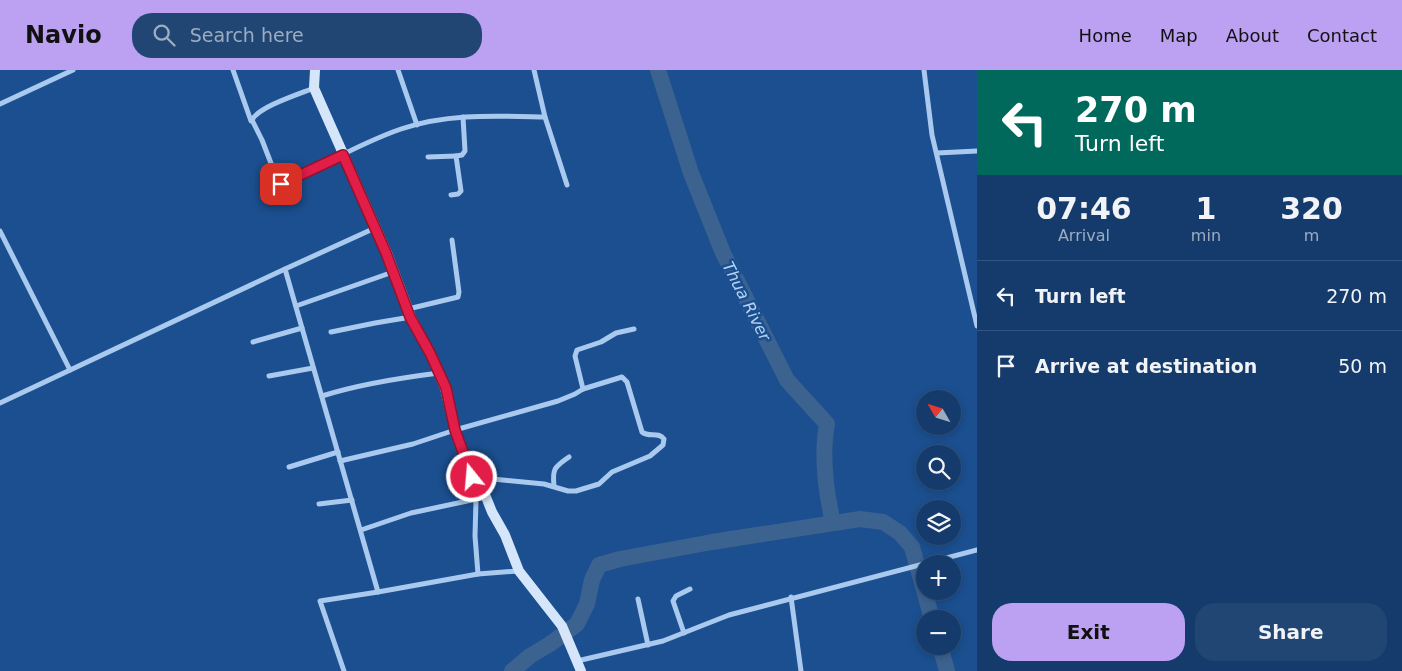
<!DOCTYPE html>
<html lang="en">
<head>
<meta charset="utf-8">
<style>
	:root { --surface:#143b6b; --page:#214673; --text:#f1f3f6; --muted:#9dadc1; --line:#33557e; --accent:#bca0f2 }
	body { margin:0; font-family:"DejaVu Sans",sans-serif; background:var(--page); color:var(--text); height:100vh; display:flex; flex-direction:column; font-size:19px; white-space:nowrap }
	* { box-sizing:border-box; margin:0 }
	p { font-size:16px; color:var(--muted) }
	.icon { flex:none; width:28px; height:28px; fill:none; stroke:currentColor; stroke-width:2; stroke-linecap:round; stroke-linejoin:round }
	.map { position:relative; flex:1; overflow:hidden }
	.sheet { display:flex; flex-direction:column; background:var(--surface); width:425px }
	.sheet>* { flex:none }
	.hud { background:#00695c; color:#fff; overflow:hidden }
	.needle { width:32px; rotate:309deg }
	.fabs { position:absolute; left:916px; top:320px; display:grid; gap:10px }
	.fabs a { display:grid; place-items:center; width:45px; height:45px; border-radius:50%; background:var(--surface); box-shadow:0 2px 8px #0003,0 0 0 1px var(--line); font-size:25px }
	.pin { position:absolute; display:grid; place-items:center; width:42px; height:42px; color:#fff; margin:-21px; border-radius:10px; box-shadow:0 2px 8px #0006 }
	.me { position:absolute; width:55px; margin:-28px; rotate:343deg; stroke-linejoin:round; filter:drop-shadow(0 0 4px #0008) }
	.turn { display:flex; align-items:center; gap:18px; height:105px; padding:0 15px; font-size:22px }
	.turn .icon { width:65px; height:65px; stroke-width:2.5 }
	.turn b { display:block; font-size:35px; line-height:42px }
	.eta { display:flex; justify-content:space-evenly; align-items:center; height:85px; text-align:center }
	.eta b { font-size:30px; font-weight:700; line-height:35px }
	.primary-button { display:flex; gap:10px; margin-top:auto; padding:10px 15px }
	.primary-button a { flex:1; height:58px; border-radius:20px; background:var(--accent); color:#111; font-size:20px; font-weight:700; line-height:58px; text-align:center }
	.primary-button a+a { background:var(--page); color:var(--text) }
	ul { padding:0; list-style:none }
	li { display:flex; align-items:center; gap:15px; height:70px; padding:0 15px; border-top:1px solid var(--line) }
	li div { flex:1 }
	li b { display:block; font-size:19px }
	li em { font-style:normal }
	header { display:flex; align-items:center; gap:30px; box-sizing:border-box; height:70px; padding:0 25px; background:var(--accent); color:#111 }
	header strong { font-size:24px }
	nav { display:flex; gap:28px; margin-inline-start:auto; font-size:18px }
	.search { width:350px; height:45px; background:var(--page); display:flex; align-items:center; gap:12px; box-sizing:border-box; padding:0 18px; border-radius:20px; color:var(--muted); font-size:19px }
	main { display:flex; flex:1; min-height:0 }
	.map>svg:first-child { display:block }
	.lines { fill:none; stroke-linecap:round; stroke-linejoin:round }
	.river { stroke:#3c6290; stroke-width:16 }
	.street { stroke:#a9c9ee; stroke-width:5 }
	.secondary { stroke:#d6e6fa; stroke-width:10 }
	.route-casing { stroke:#92132f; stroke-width:12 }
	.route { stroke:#e11d48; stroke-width:9 }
	.labels { text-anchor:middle; stroke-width:5; stroke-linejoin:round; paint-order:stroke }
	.water-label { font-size:16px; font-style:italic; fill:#b5d3f5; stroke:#1b4f8f }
</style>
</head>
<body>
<header>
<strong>Navio</strong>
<div class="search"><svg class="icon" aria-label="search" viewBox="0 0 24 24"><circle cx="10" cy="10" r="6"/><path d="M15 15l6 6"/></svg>Search here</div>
<nav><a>Home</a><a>Map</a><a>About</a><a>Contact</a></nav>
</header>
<main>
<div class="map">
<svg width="977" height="601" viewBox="0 0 977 601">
	<rect width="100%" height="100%" fill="#1b4f8f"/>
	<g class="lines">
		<g class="river">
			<path d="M658 0 691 103 723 183 787 310 827 354C821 386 826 422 833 453"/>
			<polyline points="940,576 947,601"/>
			<polyline points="512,601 530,586 550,574 577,554 587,534 592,510 599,495 620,489 712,472 860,449 883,452 900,463 912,477 932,549"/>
		</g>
		<g class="street">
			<polyline points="233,0 251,51"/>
			<polyline points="398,0 417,55"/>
			<polyline points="534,0 545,47 567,115"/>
			<polyline points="924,0 932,65 977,256"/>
			<path d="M314 18C299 24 258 37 252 50L262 70 279 114C294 114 311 101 324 94 349 81 375 68 401 59 448 43 497 46 545 47"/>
			<polyline points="0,34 73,0"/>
			<polyline points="937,83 977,81"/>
			<polyline points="428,87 456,86"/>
			<polyline points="451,125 458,124 461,121 456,86 462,85 465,81 463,47"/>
			<polyline points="375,158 285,199 378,522 478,504 518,501"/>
			<polyline points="0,161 70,300"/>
			<polyline points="296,236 393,202"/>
			<polyline points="408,239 458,227 459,222 452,170"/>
			<polyline points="331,262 375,253 411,247"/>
			<polyline points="253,272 302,258"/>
			<polyline points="269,306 313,298"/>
			<polyline points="583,319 575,286 577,280 601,272 616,263 634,259"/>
			<path d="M322 326C360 314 399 308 439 303"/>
			<polyline points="0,333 285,199"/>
			<path d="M340 391 413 374 455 360 558 331 575 324 583 319 622 307 627 312 642 362C649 368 658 361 664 369L663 375 650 386 612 402 599 414 576 421H568L544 414 473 407"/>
			<polyline points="289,397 338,382"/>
			<path d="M554 416C552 398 555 397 569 387"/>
			<polyline points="476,430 475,466 478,504"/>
			<polyline points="319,434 352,430"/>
			<polyline points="361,460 411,443 486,427"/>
			<polyline points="791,527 801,601"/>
			<polyline points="638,529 648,575"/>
			<polyline points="684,563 673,531 676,526 690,519"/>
			<polyline points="577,591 663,571 729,545 977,480"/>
			<polyline points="344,601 320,531 378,522"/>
		</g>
		<polyline class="secondary" points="315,0 314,18 387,183 411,247 430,283 445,318 455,360 472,407 486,427 492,442 505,465 519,501 562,556 581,601"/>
	</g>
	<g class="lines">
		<defs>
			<polyline id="route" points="281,114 343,85 386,183 410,247 430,283 446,318 455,360 472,407"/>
		</defs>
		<use href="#route" class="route-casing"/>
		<use href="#route" class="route"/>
	</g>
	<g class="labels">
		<g class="water-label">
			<text transform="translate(747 231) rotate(63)" y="6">Thua River</text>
		</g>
	</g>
</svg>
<div class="fabs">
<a><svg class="needle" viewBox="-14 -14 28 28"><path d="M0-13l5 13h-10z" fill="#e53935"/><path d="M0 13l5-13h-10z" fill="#9dadc1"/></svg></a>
<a><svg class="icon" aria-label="search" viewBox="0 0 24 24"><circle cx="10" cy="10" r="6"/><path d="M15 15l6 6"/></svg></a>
<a><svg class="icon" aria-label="layers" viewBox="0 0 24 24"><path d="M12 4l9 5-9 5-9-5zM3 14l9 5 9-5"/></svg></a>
<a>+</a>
<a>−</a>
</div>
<div class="pin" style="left:281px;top:114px;background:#d93025"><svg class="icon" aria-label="arrive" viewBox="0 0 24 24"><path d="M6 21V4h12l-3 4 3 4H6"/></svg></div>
<svg class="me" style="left:472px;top:407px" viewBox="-20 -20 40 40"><circle r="17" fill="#e11d48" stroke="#fff" stroke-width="3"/><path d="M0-11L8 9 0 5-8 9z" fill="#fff"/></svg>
</div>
<section class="sheet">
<div class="hud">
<div class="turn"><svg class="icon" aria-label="left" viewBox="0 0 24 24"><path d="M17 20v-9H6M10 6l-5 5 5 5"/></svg><div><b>270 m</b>Turn left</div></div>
</div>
<div class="eta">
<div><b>07:46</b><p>Arrival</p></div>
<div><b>1</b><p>min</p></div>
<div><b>320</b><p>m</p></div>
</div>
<ul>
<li><svg class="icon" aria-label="left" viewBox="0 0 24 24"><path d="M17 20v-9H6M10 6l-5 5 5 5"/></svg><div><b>Turn left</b></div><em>270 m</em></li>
<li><svg class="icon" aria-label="arrive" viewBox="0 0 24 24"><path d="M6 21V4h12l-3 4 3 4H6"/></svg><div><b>Arrive at destination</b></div><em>50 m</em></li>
</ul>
<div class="primary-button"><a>Exit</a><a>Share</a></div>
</section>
</main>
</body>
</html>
